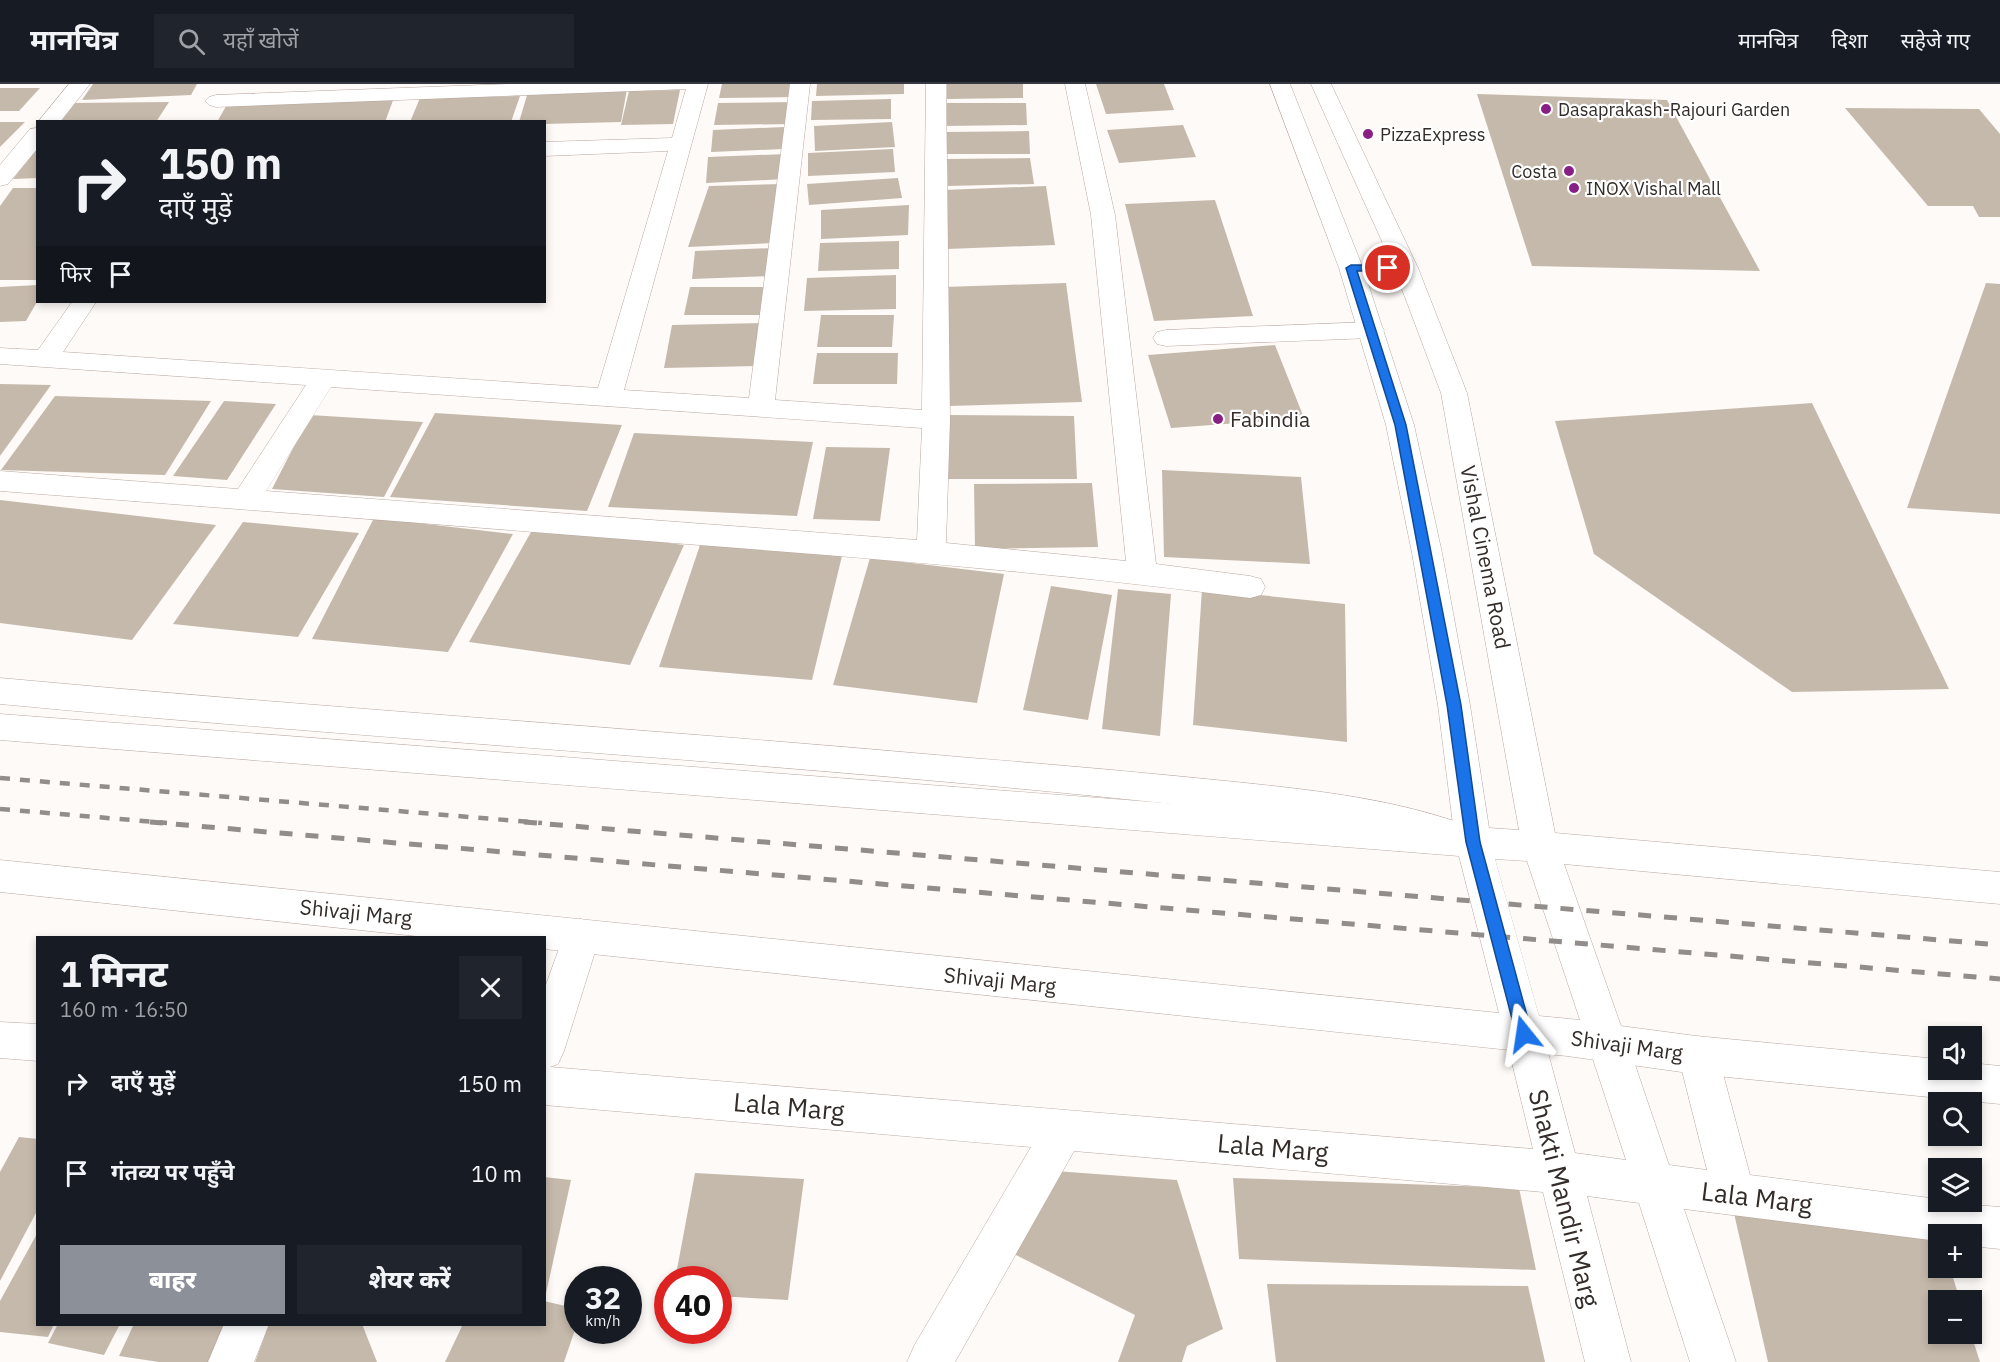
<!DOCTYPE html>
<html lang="hi">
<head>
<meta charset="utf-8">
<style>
  body { margin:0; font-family:"IBM Plex Sans","Noto Sans Devanagari",sans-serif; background:#20242c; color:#f1f3f6; height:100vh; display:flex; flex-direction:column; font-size:22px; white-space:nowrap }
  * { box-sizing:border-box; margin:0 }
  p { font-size:20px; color:#9ea1a6 }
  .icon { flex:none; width:33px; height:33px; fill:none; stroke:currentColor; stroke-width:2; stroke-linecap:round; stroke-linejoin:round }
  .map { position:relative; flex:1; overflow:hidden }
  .panel { position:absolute; left:36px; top:852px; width:510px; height:390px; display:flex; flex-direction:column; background:#171b24; border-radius:0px; box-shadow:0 3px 9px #0003 }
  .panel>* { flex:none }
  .top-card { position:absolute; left:36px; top:36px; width:510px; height:183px; border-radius:0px; box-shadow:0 3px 9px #0003; background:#171b24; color:#f1f3f6; overflow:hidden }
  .controls { position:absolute; left:1928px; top:942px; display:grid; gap:12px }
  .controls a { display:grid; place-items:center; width:54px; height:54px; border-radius:0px; background:#171b24; box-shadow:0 3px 9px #0003; font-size:30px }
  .speed { position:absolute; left:564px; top:1182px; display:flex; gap:12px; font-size:30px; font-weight:700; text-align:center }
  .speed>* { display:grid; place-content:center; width:78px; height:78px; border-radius:50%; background:#171b24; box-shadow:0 3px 9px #0003; line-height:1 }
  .speed small { font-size:15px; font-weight:400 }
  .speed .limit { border:9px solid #d22; background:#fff; color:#111 }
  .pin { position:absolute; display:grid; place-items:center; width:51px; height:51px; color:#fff; margin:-26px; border:3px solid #fff; border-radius:50%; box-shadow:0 2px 6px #0007 }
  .me { position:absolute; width:66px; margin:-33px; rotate:345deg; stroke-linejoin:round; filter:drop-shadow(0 0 4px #0008) }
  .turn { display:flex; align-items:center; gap:21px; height:126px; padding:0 24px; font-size:27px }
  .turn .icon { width:78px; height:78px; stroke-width:2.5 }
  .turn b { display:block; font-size:42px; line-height:51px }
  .then { display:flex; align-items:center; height:57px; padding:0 24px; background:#0003; gap:12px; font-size:22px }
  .round { display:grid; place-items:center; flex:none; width:63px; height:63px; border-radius:0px; background:#20242c }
  .headline { display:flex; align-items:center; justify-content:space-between; height:102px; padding:0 24px }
  h1 { font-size:36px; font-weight:800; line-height:45px }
  .primary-button { display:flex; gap:12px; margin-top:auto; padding:12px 24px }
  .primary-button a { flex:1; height:69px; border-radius:0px; background:#8c9099; color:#fff; font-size:24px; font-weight:800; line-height:69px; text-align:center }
  .primary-button a+a { background:#20242c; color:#f1f3f6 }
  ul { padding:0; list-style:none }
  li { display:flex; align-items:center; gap:18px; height:90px; padding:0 24px }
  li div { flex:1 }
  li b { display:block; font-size:22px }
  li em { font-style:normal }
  header { display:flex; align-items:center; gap:36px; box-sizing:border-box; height:84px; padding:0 30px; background:#171b24; border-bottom:2px solid #363941 }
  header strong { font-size:28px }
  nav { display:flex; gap:33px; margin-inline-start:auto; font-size:21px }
  .search { width:420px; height:54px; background:#20242c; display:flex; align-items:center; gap:15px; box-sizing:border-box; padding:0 21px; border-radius:0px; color:#9ea1a6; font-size:22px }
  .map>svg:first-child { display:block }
  .building { fill:#c5b9ab }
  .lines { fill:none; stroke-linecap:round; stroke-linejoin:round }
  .street-casing { stroke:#baa8a1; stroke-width:1 }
  .secondary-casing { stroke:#baa8a1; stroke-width:1 }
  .street { fill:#fff; fill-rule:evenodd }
  .secondary { fill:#fff; fill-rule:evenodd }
  .rail-far1 { stroke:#928c8a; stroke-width:4.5; stroke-dasharray:10 10; stroke-linecap:butt }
  .rail { stroke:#928c8a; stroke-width:5; stroke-dasharray:13 13; stroke-linecap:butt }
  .route { fill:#1a73e8; stroke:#114b97; stroke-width:1.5 }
  .poi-dot { fill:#881f85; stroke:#fff; stroke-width:2 }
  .labels { text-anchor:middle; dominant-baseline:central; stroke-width:4.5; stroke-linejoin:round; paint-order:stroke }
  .far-poi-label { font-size:18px; fill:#332c29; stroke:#fff; text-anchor:start }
  .poi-label { font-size:21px; fill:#332c29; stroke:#fff; text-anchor:start }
  .street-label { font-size:21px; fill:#332c29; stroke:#fff }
  .near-street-label { font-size:26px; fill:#332c29; stroke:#fff }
</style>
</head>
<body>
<header>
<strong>मानचित्र</strong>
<div class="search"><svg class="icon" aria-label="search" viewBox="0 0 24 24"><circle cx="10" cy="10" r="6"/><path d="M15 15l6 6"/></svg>यहाँ खोजें</div>
<nav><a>मानचित्र</a><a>दिशा</a><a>सहेजे गए</a></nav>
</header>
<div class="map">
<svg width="2000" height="1278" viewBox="0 0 2000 1278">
  <rect width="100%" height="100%" fill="#fefaf8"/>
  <g class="building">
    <polygon points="93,0 197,0 191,11 82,16"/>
    <polygon points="722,0 799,0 797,13 719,14"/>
    <polygon points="817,0 904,0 904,10 816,12"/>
    <polygon points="947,0 1023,0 1023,14 947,15"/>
    <polygon points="1096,0 1164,0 1174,26 1106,30"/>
    <polygon points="0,4 40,4 19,27 0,27"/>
    <polygon points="627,5 621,38 544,40 544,38 519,38 528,8"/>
    <polygon points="680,6 673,40 621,41 629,7"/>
    <polygon points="1477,10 1667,16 1760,187 1532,182"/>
    <polygon points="395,11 385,38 217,38 229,17"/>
    <polygon points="520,12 511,38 410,38 420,14"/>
    <polygon points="891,15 891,35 811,36 812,17"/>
    <polygon points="169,18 156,38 57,38 71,19"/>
    <polygon points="795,18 792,40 714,41 718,19"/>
    <polygon points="947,19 1026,19 1027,41 946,42"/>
    <polygon points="1845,24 1979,25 2000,50 2000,133 1979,133 1973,122 1928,122"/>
    <polygon points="0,38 25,38 0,63"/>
    <polygon points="892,38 895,63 815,67 814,42"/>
    <polygon points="1183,41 1196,73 1119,79 1107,46"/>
    <polygon points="784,43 783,65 711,68 713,46"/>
    <polygon points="1029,47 1030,70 945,70 945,48"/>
    <polygon points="38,63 38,94 13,95"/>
    <polygon points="893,65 895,88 808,92 808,69"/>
    <polygon points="787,70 786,95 706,99 708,73"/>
    <polygon points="1030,74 1034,100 948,102 947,75"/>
    <polygon points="898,94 902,114 809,121 807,100"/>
    <polygon points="783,100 773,159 688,163 709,102"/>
    <polygon points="1046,102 1055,161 947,165 943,106"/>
    <polygon points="13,104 38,104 38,196 0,196 0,122"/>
    <polygon points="1215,116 1253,232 1154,237 1125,120"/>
    <polygon points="909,121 908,151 821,155 821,126"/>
    <polygon points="899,157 899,185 818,187 820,159"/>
    <polygon points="773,164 772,192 692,195 695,167"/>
    <polygon points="896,191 896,225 804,227 807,194"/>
    <polygon points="1066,199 1082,318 949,322 944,203"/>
    <polygon points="1986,199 2000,200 2000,430 1907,424"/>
    <polygon points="38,201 38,216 26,237 0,238 0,203"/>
    <polygon points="690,203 771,203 768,231 684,231"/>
    <polygon points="821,231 894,231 892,263 817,263"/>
    <polygon points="762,239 757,282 664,284 672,241"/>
    <polygon points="1275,261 1304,334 1171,344 1148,271"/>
    <polygon points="817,269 898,269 897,300 813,300"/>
    <polygon points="0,300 51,301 0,372"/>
    <polygon points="55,312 211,317 165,391 1,386"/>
    <polygon points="224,317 276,320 227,396 173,392"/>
    <polygon points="1812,319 1949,605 1792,608 1594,470 1555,337"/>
    <polygon points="435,329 622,341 587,427 390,413"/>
    <polygon points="310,331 423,338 384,413 272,405"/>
    <polygon points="947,331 1074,332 1077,395 945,395"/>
    <polygon points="634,349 813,358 797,432 608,423"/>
    <polygon points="826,363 890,364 880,437 813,435"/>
    <polygon points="1162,386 1301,393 1310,480 1164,473"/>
    <polygon points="1092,399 1098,463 975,465 974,400"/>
    <polygon points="0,416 216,441 132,556 0,539"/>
    <polygon points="374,434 513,450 448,568 312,555"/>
    <polygon points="243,438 359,449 298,553 173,540"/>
    <polygon points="535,441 684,461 630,581 469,558"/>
    <polygon points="700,461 842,472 812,596 659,583"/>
    <polygon points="870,474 1004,490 977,619 833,601"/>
    <polygon points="1051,502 1112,511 1088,636 1023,626"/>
    <polygon points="1118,505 1171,510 1160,652 1102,645"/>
    <polygon points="1202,505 1345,520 1347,658 1193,641"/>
    <polygon points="19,1053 38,1055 38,1125 0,1197 0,1088"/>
    <polygon points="1055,1087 1177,1096 1223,1245 1187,1262 1182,1278 1118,1278 1135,1231 1004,1165"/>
    <polygon points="695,1089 804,1095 788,1216 718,1212 718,1196 675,1196"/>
    <polygon points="544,1093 571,1096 545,1214 544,1214"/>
    <polygon points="1233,1094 1519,1104 1536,1186 1239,1175"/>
    <polygon points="1733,1125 1938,1147 1938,1184 1950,1184 1960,1216 1938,1216 1938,1250 1971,1250 1980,1278 1768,1278"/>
    <polygon points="38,1148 38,1240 54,1240 48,1253 0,1248 0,1217"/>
    <polygon points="1267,1200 1528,1202 1545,1278 1276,1278"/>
    <polygon points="544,1217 578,1225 578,1237 564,1278 445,1278 463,1240 544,1240"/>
    <polygon points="58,1240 120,1240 104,1271 48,1259"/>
    <polygon points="134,1240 226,1240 209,1278 159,1278 119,1272"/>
    <polygon points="269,1240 362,1240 377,1278 255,1278"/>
  </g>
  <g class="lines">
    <defs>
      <g id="street">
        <polygon points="69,0 90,0 60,38 38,38"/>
        <path d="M509,0H708L624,306L749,314L790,0H810L775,316L922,326L926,0H946L950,336L946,459L1126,477L1091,131L1065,0H1085L1115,131L1156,480L1250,492L1261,495L1265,503L1261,511L1250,514C1046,487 840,472 635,456C423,439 212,423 0,407V387L238,405L306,301L0,280V264L38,266L72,218H96L63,268L598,304L668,67L544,72V58L672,54L686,5L216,23L209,21L205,17L209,13L216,11ZM331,303L922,344L917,456L266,407Z"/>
        <polygon points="38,44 38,64 8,100 0,102 0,81 30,45"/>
        <polygon points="1371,238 1380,240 1384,246 1380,252 1371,254 1166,262 1157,260 1153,254 1157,248 1166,246"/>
        <path d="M0,594C323,624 648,645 971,674C1060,681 1148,689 1236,698C1312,706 1388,714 1460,739L1466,750L1460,761C1440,768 1417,756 1397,750C1334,732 1265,730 1199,723C801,679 399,658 0,620Z"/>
        <polygon points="581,835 594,840 600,852 564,967 558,980 550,983 1533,1065 1505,950 1510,937 1524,932 1538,937 1543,950 1575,1069 1626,1076 1588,960 1594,947 1608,941 1622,947 1628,960 1669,1081 1707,1086 1678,971 1684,958 1698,952 1712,958 1718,971 1750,1091 1938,1115 1938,1118 2000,1123 2000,1165 1971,1162 1971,1150 1938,1150 1938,1157 1684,1125 1736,1278 1690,1278 1639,1119 1587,1112 1631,1278 1585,1278 1543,1108 1074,1067 955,1278 907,1278 914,1262 1031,1063 544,1021 544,906 568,840"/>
        <polygon points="0,938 38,940 38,977 0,974"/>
        <polygon points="224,1240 269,1240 254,1278 208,1278"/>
      </g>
      <path id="secondary" d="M1270,0H1290L1363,184L1414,341L1442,469L1470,621L1489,744L1519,746L1441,309L1394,184L1311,0H1331L1418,184L1467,309L1555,749L2000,788V820L1564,780L1621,942L1696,952L1938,975V986H1971V979L2000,982V1020L1696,990L1567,972L544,865V854H435L0,808V776L1499,929L1459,772L0,656V630L1453,741L1438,621L1412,469L1386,341L1339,184ZM1495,775L1527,777L1580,936L1539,932Z"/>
    </defs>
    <use href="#street" class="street-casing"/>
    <use href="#secondary" class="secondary-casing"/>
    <use href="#street" class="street"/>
    <use href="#secondary" class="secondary"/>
    <g class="rail-far1">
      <polyline points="0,694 542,739"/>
      <polyline points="0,725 167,739"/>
    </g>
    <g class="rail">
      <polyline points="150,738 2000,895"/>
      <polyline points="524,738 2000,861"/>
    </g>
  </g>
  <polygon class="route" points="1351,181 1388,181 1393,184 1388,187 1357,187 1406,341 1461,621 1480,758 1532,950 1530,956 1524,958 1518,956 1516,950 1466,758 1447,621 1395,341 1346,184"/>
  <g class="poi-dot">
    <circle cx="1546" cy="25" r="6"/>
    <circle cx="1368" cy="50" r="6"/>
    <circle cx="1569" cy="87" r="6"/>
    <circle cx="1574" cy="104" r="6"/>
    <circle cx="1218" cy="335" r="6"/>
  </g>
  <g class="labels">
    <g class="far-poi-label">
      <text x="1558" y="25">Dasaprakash-Rajouri Garden</text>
      <text x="1380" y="50">PizzaExpress</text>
      <text x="1557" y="87" text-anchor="end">Costa</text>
      <text x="1586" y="104">INOX Vishal Mall</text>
    </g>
    <g class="poi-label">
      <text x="1230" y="335">Fabindia</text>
    </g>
    <g class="street-label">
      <text transform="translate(1486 473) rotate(79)">Vishal Cinema Road</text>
      <text transform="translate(356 828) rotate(6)">Shivaji Marg</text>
      <text transform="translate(1000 896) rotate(6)">Shivaji Marg</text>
      <text transform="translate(1627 961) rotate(8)">Shivaji Marg</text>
    </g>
    <g class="near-street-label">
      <text transform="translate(789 1022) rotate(5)">Lala Marg</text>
      <text transform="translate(1273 1063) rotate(5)">Lala Marg</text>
      <text transform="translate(1757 1113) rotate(7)">Lala Marg</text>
      <text transform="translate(1565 1114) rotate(76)">Shakti Mandir Marg</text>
    </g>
  </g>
</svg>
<div class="controls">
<a><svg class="icon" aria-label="sound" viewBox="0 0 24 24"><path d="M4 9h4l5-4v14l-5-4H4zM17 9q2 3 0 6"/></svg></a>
<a><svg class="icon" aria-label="search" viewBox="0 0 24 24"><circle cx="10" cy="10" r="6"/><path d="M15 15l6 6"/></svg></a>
<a><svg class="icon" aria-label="layers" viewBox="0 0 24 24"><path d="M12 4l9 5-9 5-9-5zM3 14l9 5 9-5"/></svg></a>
<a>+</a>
<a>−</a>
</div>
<div class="speed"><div>32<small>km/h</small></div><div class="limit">40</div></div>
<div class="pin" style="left:1388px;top:184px;background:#d93025"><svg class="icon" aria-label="arrive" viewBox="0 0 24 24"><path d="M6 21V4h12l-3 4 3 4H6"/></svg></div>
<svg class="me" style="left:1524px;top:950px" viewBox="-20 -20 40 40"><path d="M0-17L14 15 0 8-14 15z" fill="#1a73e8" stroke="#fff" stroke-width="4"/></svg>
<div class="top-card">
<div class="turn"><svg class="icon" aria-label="right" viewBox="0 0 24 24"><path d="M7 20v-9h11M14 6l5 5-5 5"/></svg><div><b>150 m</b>दाएँ मुड़ें</div></div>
<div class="then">फिर<svg class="icon" aria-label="arrive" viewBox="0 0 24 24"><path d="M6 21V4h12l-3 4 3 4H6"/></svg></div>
</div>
<section class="panel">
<div class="headline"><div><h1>1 मिनट</h1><p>160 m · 16:50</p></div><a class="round"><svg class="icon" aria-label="close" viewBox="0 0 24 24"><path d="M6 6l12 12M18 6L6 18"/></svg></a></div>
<ul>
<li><svg class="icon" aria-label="right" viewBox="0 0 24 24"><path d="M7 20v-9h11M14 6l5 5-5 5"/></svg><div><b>दाएँ मुड़ें</b></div><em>150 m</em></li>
<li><svg class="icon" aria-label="arrive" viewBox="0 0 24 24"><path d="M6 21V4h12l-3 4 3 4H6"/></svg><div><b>गंतव्य पर पहुँचे</b></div><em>10 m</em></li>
</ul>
<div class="primary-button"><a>बाहर</a><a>शेयर करें</a></div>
</section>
</div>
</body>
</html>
